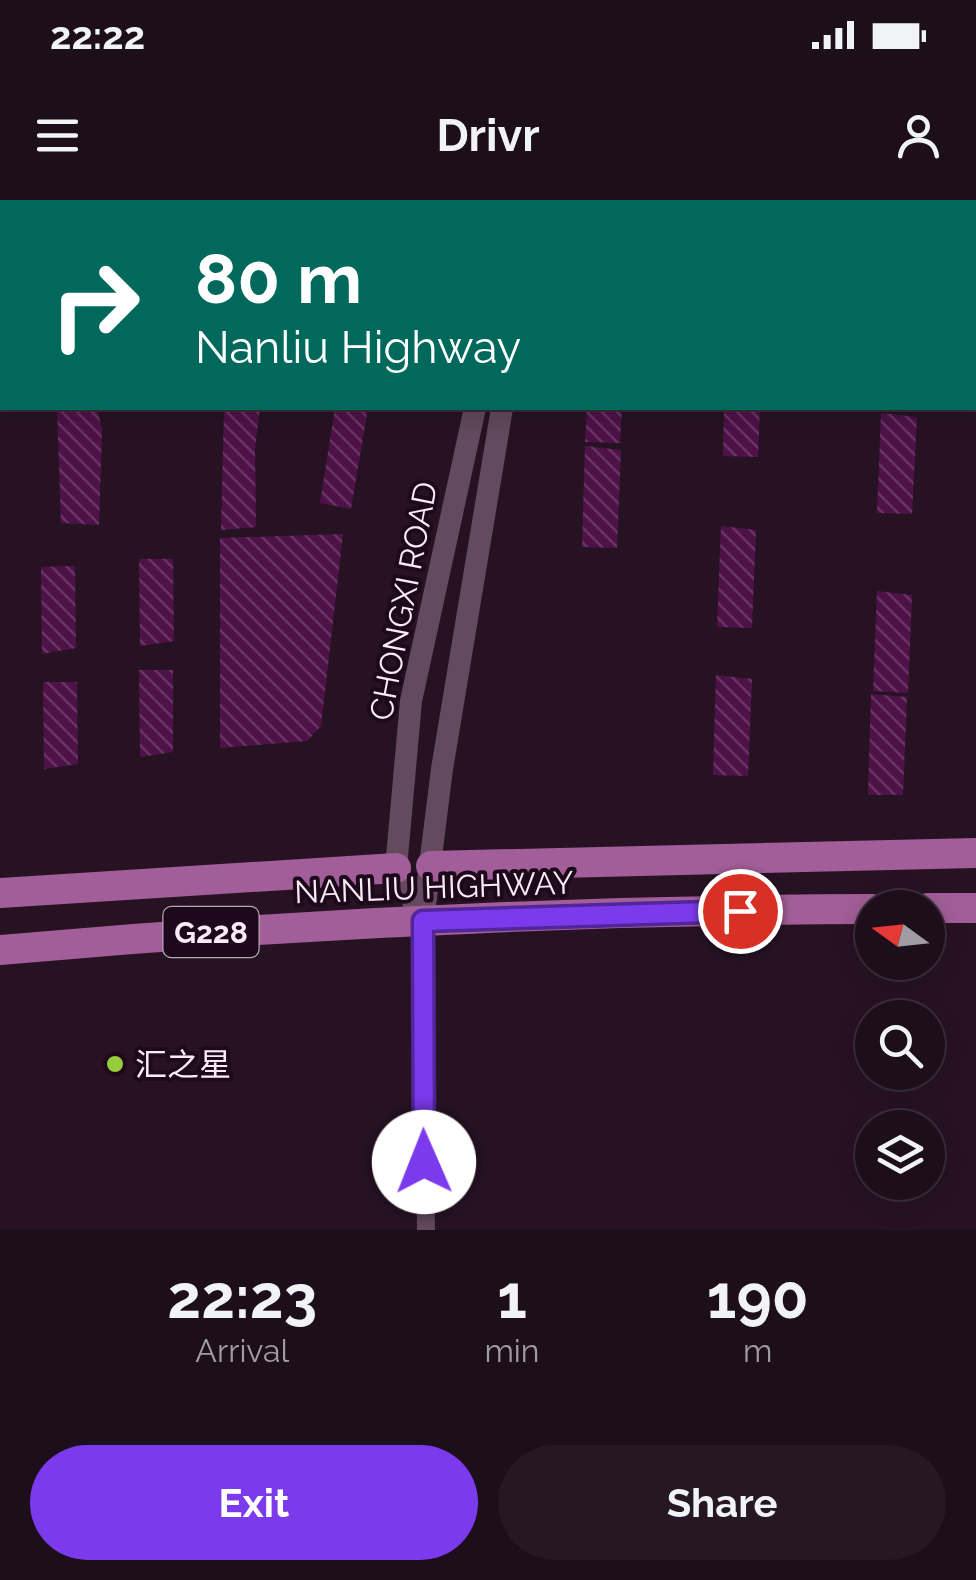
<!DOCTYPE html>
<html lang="en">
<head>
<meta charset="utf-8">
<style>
  body { margin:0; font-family:Raleway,"Noto Sans SC",sans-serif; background:#251724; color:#f1f3f6; height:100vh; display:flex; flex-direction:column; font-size:38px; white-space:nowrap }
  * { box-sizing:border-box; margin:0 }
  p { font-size:32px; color:#a09ca3 }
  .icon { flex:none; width:55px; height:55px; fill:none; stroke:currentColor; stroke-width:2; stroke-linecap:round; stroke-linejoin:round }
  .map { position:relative; height:1030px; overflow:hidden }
  .drawer { display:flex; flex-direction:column; background:#1d0e1b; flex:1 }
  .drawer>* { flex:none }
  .banner { position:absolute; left:0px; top:0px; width:978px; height:210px; box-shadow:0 5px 25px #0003,0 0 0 2px #3b2e3a; background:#00695c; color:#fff; overflow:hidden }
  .needle { width:65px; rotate:285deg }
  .controls { position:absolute; left:855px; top:690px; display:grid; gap:20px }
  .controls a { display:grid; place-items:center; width:90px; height:90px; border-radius:50%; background:#1d0e1b; box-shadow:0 5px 25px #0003,0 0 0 2px #3b2e3a; font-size:50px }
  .pin { position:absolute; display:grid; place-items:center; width:85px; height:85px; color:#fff; margin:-42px; border:5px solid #fff; border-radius:50%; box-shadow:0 2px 10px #0007 }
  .me { position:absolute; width:110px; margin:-55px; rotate:359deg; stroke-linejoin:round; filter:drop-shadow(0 0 8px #0008) }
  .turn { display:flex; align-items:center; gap:35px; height:210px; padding:0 30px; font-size:45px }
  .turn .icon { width:130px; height:130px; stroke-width:2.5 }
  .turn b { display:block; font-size:70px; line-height:85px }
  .eta { display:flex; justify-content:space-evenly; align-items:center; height:170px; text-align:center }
  .eta b { font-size:60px; font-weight:700; line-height:70px }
  .button { display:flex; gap:20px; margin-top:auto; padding:20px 30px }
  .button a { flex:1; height:115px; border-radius:60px; background:#7c3aed; color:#fff; font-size:40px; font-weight:700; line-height:115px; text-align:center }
  .button a+a { background:#251724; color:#f1f3f6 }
  .status { display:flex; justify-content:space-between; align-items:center; height:70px; padding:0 50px; background:#1d0e1b; direction:ltr }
  .status svg { height:28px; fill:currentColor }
  header { display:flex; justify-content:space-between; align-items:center; height:130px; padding:0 30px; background:#1d0e1b; font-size:45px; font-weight:700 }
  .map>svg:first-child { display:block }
  .building { fill:url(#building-back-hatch) }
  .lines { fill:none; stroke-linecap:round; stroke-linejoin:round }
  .minor { stroke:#634a5e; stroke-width:18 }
  .tertiary { stroke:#634a5e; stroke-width:22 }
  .trunk { stroke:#a25e98; stroke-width:30 }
  .route-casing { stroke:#51269a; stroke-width:25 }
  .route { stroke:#7c3aed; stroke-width:18 }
  .poi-dot { fill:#96cc3a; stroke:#1d091b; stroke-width:4 }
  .labels { text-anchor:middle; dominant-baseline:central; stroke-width:8; stroke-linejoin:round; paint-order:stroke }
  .shield { fill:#1d091b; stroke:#b7a6b4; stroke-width:2.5 }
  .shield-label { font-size:30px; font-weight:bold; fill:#f9eaf6 }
  .street-label { font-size:32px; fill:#f9eaf6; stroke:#1d091b }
  .poi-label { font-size:32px; fill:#f9eaf6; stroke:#1d091b; text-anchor:start }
</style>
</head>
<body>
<div class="status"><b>22:22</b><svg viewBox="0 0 49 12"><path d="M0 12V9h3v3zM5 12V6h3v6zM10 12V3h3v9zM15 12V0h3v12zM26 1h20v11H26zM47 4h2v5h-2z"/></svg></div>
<header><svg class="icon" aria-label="menu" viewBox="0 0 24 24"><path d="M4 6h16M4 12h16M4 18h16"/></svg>Drivr<svg class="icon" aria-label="person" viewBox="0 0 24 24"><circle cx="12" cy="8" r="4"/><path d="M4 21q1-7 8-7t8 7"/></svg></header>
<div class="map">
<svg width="976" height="1030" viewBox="0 0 976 1030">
  <defs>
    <pattern id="building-back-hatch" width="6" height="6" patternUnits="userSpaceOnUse" patternTransform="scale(2.5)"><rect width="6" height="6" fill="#4e1248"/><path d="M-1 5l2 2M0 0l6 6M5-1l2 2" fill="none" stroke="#683563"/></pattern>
  </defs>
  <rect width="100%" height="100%" fill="#271224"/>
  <g class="building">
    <polygon points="57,208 97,208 102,229 99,325 61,323"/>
    <polygon points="224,208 260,208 255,248 256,327 221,330"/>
    <polygon points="335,208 368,208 351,309 320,303"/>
    <polygon points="587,208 622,208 620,243 585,242"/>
    <polygon points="724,208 760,208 758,257 723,256"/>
    <polygon points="881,213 917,217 912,314 877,313"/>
    <polygon points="585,246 621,250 617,348 582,347"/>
    <polygon points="721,326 756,330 752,428 717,427"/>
    <polygon points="343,334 321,526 307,541 220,548 220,338"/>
    <polygon points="139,359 173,359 174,441 140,446"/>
    <polygon points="75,366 76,448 42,454 41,367"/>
    <polygon points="877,391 912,395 908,493 873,491"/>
    <polygon points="139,470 173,470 173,552 140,557"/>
    <polygon points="716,475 752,479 748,576 713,575"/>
    <polygon points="43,482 77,482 78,564 44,569"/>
    <polygon points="871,494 907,497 903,595 868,595"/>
  </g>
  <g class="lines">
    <g class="minor">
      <polyline points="10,2 39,0"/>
      <polyline points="423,721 426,1030"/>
    </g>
    <g class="tertiary">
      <polyline points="502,2 503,0"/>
      <polyline points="534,2 534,0"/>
      <polyline points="423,721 396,668 411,501 475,208"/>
      <polyline points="423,721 442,569 502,208"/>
    </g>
    <g class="trunk">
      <polyline points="431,666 976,653"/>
      <polyline points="0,693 396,668"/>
      <polyline points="928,708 976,708"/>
      <path d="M0,750C290,724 582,710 872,709"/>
    </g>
  </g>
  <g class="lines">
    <defs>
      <polyline id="route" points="424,962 423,721 740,711"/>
    </defs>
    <use href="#route" class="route-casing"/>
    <use href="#route" class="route"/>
  </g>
  <circle class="poi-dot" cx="115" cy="864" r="10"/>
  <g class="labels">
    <rect class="shield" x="163.5" y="707" width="95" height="50" rx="8"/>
    <g class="shield-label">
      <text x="211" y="732">G228</text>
    </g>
    <g class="street-label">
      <text transform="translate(403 401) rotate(-79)">CHONGXI ROAD</text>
      <text transform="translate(434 687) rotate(-2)">NANLIU HIGHWAY</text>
    </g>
    <g class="poi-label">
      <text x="135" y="864">汇之星</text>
    </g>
  </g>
</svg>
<div class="controls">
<a><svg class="needle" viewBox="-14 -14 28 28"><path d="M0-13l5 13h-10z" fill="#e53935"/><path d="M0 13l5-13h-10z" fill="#a09ca3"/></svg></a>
<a><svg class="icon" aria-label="search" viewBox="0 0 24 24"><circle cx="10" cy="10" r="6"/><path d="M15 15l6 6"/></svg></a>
<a><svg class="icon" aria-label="layers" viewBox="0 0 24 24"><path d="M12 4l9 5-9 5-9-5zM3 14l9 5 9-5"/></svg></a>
</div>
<div class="pin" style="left:740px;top:711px;background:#d93025"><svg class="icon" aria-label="arrive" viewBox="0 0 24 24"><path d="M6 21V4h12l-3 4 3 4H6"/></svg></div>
<svg class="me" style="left:424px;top:962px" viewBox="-20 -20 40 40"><circle r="19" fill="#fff"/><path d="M0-13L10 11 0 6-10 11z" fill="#7c3aed"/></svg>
<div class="banner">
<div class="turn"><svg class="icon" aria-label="right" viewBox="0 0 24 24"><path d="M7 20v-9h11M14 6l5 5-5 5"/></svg><div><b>80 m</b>Nanliu Highway</div></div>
</div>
</div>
<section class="drawer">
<div class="eta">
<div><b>22:23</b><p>Arrival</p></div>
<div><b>1</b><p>min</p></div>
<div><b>190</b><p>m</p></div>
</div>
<div class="button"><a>Exit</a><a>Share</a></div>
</section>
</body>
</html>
